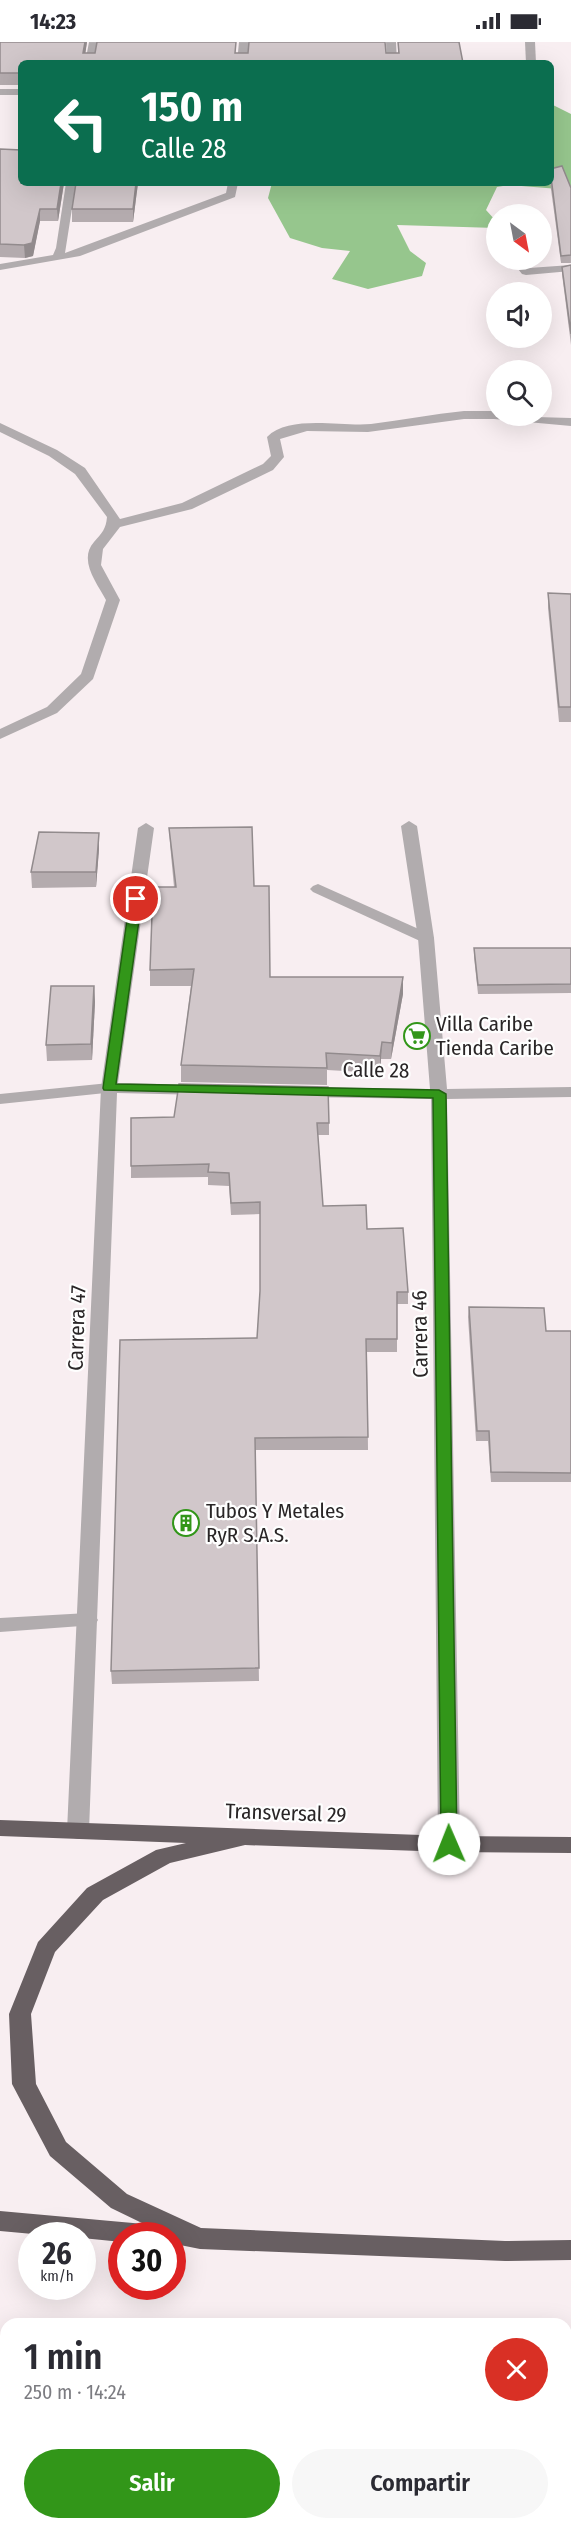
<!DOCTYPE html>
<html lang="es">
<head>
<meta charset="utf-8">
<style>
  body { margin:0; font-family:"Fira Sans Condensed",sans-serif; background:#f7f7f7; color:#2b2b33; height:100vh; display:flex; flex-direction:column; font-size:22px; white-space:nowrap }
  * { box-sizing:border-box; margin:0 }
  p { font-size:20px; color:#7c7c81 }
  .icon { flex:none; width:33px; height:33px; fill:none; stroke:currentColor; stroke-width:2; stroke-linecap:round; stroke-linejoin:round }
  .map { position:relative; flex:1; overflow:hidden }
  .panel { position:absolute; left:0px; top:2276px; width:572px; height:212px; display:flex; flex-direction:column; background:#fff; border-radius:18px 18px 0 0; box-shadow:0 6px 24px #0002 }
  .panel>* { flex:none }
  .guide { position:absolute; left:18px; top:18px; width:536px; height:126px; border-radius:9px; box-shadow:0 6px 24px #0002; background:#0b6e4f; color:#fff; overflow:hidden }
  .needle { width:39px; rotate:148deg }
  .tools { position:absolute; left:486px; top:162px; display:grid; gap:12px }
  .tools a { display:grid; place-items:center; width:66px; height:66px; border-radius:50%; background:#fff; box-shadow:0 6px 24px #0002; font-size:30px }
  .speed { position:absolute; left:18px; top:2180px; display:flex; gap:12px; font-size:30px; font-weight:700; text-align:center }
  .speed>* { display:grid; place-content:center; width:78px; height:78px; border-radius:50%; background:#fff; box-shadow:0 6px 24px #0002; line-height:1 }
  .speed small { font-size:15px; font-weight:400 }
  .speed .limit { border:9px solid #d22; background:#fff; color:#111 }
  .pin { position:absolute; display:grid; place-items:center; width:51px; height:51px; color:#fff; margin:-26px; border:3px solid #fff; border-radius:50%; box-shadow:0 2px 6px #0007 }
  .me { position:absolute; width:66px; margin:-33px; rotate:359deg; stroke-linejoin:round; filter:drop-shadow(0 0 4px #0008) }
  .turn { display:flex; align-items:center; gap:21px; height:126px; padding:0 24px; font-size:27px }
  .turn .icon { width:78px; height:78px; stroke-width:2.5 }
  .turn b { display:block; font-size:42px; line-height:51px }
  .round { display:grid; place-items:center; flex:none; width:63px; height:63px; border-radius:32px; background:#f7f7f7 }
  .summary { display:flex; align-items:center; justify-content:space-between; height:102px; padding:0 24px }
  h1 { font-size:36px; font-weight:600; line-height:45px }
  .primary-button { display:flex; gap:12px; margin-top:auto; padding:12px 24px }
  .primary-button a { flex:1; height:69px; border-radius:36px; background:#329619; color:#fff; font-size:24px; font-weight:600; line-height:69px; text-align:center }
  .primary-button a+a { background:#f7f7f7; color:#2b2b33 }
  .status { display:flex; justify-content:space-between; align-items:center; height:42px; padding:0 30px; background:#fff; direction:ltr }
  .status svg { height:16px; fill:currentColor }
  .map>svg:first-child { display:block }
  .forest { fill:#96c68d }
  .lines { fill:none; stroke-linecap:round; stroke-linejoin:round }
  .lane { fill:#b1acae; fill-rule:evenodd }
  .street { fill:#b1acae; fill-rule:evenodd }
  .highway { fill:#685f62; fill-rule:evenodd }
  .wall { fill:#b4abae }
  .shaded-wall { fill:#928b8d }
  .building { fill:#d1c7ca; stroke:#928b8d; stroke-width:1.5 }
  .route { fill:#329619; stroke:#206210; stroke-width:1.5 }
  .labels { text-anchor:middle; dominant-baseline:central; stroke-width:4.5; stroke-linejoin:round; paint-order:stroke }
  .poi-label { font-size:21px; fill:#292526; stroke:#fefefe; text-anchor:start }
  .street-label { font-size:21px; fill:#292526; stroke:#fefefe }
</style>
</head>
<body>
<div class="status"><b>14:23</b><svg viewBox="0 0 49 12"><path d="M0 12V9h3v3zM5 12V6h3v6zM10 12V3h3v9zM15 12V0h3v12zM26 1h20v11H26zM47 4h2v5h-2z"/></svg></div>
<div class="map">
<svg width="571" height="2486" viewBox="0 0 571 2486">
  <rect width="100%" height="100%" fill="#f8eef1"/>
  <polygon class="forest" points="551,62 571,72 571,148 509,143 497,145 486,168 496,179 496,186 397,183 410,209 426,221 422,234 368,247 332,237 350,209 322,206 290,196 268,156 272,141 550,141"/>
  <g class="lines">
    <g class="lane">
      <path d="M464,369H496V374L571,376V384L494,377H464L368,390L307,389L280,397L284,415L273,428L192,467L120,485L103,507L101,523L120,558L93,637L57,671L0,697V687L47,665L81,632L106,558C97,541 78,518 94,500C102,491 106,487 107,475L75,432L49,414L0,390V381L57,408L85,426L120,477L182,461L263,422L271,414L267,395C289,372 342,385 371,382C402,378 433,372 464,369Z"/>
      <polygon points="318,842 432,893 434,896 432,899 420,899 313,850 310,847 313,844"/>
      <polygon points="109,1041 117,1046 115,1050 0,1062 0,1052"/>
      <polygon points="88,1571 95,1573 98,1578 95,1583 0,1590 0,1576"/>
    </g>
    <g class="street">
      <polygon points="89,0 99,0 95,21 85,21"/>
      <polygon points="239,0 249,0 247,21 237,21"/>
      <polygon points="386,0 396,0 397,21 387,21"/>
      <polygon points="525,0 535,0 536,21 526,21"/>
      <rect x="0" y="47" width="21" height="6"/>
      <polygon points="66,141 76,141 65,211 226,151 228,141 238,141 235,155 80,214 0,228 0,222 53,213 56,206"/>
      <polygon points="511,218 522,218 529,226 571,223 571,229 526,233 522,232"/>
      <polygon points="409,779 417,784 434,896 447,1047 571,1045 571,1055 447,1057 460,1802 457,1808 449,1810 441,1808 438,1802 431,1057 303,1055 295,1050 303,1045 430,1047 418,896 401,784"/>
      <polygon points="146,781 154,786 118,1041 203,1043 211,1048 203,1053 117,1051 89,1789 86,1795 78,1797 70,1795 67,1789 101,1046 138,786"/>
    </g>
    <polygon class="highway" points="0,1778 449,1794 571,1795 571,1811 449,1810 245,1803 170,1821 103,1858 55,1910 31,1972 36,2042 66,2100 127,2152 201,2186 505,2199 571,2198 571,2218 505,2219 200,2207 180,2203 172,2193 122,2193 122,2200 82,2196 82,2193 44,2193 0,2189 0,2169 144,2182 111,2166 50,2114 12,2042 9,1972 38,1900 87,1846 156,1808 186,1801 0,1794"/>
  </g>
  <g class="wall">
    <polygon points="0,0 87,0 85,11 398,11 398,0 459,0 463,21 21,21 21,43 0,43"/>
    <polygon points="0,107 64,141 58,179 40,179 33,214 25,216 0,215"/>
    <polygon points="550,127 571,146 571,221 561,221 550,140"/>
    <polygon points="138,141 133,180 72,180 72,167"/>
    <polygon points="571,223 571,303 562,232 562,225"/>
    <polygon points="548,551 571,552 571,680 559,680 548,566"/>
    <polygon points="169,786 254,844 270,935 403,952 391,1017 381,1017 380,1031 327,1028 327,1043 181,1040 181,1023 191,944 150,944 150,928 174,845 170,802"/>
    <polygon points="99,807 96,845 32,846 31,830"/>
    <polygon points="474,906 571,906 571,951 478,952 474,915"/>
    <polygon points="94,944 95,960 92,1018 47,1019 46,1003"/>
    <polygon points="174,1075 329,1081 329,1093 318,1093 323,1164 367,1187 408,1250 408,1262 397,1262 397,1310 367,1310 368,1408 255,1408 259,1639 112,1642 111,1629 257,1296 260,1249 260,1172 231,1173 229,1144 208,1143 208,1135 131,1136 131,1124"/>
    <polygon points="469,1265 546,1289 571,1289 571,1440 491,1440 488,1399 476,1399 468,1275"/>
  </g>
  <g class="shaded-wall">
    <polygon points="85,0 87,0 84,21 83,11"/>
    <polygon points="61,141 64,141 58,179 57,167"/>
    <polygon points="136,141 138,141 133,180 133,167"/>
    <polygon points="40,167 40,179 33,214 25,216 24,203"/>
    <polygon points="99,791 99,807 96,845 96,830"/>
    <polygon points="403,935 403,952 391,1017 392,1001"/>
    <polygon points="94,944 95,960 92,1018 91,1002"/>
    <polygon points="382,1000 381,1017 380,1031 380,1014"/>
  </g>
  <g class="building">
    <polygon points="0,0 85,0 83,11 95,11 97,0 236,0 235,11 248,11 249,0 385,0 386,11 399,11 398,0 459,0 463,21 21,21 21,31 0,31"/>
    <polygon points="0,107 21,108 21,141 61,141 57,167 40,167 32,201 24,203 0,202"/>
    <polygon points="562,124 571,146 571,213 561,214 550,127"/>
    <polygon points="76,141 136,141 133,167 72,167"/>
    <polygon points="571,223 571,292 562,225"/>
    <polygon points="548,551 571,552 571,665 559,665"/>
    <polygon points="252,785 254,844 269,844 270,935 403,935 392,1001 382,1000 380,1014 326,1011 327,1026 181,1023 194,927 150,928 153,845 176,845 169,786"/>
    <polygon points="39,790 99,791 96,830 31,830"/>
    <polygon points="474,906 571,906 571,942 478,943"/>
    <polygon points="51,944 94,944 91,1002 46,1003"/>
    <polygon points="179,1042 328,1045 329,1081 317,1081 323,1164 366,1163 367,1187 403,1186 408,1250 397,1250 397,1297 366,1297 368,1395 255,1396 259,1626 111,1629 120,1298 257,1296 260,1249 260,1160 231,1161 229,1131 208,1130 209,1122 131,1124 131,1076 174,1075"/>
    <polygon points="469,1265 544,1266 546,1289 571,1289 571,1431 491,1430 489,1389 477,1389"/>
  </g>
  <polygon class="route" points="136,854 142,857 116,1042 439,1048 446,1052 457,1802 455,1806 449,1808 443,1806 441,1802 433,1056 104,1048 103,1046 130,857"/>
  <defs>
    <symbol id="supermarket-ring" viewBox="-11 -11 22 22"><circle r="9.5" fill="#fefefe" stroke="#329619" stroke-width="1.5"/><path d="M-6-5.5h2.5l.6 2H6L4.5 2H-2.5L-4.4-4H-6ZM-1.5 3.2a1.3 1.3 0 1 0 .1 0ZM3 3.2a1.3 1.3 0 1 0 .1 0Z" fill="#329619"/></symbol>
    <symbol id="building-ring" viewBox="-11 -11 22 22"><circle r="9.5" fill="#fefefe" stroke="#329619" stroke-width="1.5"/><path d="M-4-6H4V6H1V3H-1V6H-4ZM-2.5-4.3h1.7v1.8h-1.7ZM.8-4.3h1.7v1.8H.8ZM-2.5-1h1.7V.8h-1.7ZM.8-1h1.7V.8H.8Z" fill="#329619"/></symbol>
  </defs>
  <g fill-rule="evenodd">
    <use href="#supermarket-ring" x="402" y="979" width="30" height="30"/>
    <use href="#building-ring" x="171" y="1466" width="30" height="30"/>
  </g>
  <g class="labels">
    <g class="poi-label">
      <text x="436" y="982">Villa Caribe<tspan x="436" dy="24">Tienda Caribe</tspan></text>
      <text x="206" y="1469">Tubos Y Metales<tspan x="206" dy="24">RyR S.A.S.</tspan></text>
    </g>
    <g class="street-label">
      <text transform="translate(376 1028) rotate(1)">Calle 28</text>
      <text transform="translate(77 1286) rotate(-88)">Carrera 47</text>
      <text transform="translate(420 1292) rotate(-91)">Carrera 46</text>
      <text transform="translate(286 1771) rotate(2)">Transversal 29</text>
    </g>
  </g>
</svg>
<div class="tools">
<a><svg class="needle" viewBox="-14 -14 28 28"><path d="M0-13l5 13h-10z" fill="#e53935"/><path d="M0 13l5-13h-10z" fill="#7c7c81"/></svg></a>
<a><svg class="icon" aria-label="sound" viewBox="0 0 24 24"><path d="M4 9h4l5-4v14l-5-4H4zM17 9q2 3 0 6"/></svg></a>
<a><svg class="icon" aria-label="search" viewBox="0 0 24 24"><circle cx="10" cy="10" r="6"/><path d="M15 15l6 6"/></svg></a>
</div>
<div class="speed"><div>26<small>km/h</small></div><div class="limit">30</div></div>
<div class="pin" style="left:136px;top:857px;background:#d93025"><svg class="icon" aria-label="arrive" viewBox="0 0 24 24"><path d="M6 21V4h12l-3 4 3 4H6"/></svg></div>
<svg class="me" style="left:449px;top:1802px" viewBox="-20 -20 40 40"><circle r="19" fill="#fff"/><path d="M0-13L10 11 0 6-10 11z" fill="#329619"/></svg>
<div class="guide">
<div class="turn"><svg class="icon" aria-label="left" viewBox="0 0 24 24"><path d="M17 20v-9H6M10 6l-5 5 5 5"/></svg><div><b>150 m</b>Calle 28</div></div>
</div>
<section class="panel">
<div class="summary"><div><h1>1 min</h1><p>250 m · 14:24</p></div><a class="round" style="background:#d93025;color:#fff"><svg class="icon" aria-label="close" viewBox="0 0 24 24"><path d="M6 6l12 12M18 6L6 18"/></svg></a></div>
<div class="primary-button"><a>Salir</a><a>Compartir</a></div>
</section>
</div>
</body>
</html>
